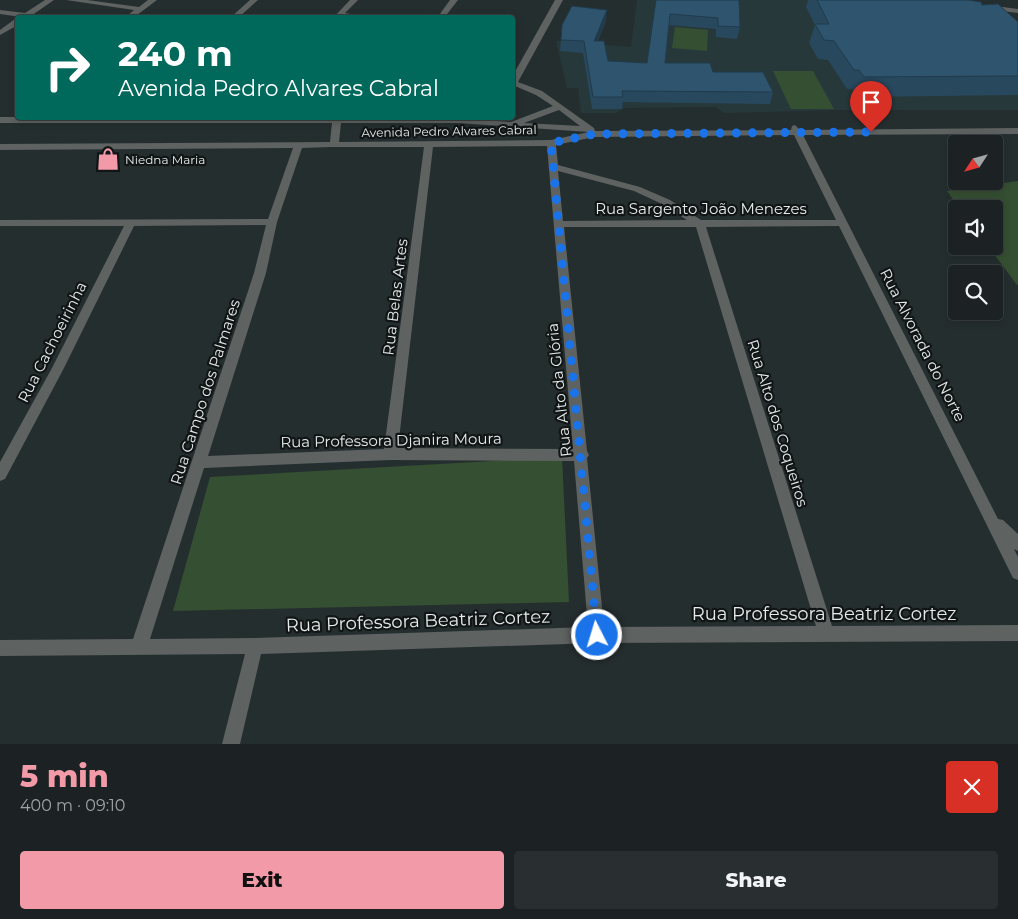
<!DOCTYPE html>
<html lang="en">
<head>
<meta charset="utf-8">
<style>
  body { margin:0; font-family:Montserrat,sans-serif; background:#292f30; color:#f1f3f6; height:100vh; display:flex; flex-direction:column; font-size:19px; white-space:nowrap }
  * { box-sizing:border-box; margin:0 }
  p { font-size:16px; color:#a0a4a6 }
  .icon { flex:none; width:28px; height:28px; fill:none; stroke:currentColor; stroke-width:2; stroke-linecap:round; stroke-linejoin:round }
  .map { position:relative; height:744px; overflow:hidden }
  .sheet { display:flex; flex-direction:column; background:#1c2223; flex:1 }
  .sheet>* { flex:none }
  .top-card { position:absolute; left:15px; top:15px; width:500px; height:105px; border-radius:5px; box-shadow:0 2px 8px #0003,0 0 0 1px #3a3f41; background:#00695c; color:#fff; overflow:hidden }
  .needle { width:32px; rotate:234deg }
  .controls { position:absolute; left:948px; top:135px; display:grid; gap:10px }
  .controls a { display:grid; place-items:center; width:55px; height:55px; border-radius:5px; background:#1c2223; box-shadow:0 2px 8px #0003,0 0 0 1px #3a3f41; font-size:25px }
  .pin { position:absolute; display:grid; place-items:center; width:42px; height:42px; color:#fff; margin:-51px -21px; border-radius:50% 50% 50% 0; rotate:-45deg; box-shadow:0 0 5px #0007 }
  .pin .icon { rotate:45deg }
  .me { position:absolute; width:55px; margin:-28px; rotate:355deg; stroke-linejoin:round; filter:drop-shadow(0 0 4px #0008) }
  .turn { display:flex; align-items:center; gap:18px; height:105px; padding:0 20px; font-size:22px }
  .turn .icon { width:65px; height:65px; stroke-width:2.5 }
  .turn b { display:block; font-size:35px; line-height:42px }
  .round { display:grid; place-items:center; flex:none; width:52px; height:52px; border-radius:5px; background:#292f30 }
  .headline { display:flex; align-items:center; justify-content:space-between; height:85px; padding:0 20px }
  h1 { font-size:30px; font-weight:800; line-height:38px; color:#f39aa9 }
  .primary-button { display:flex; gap:10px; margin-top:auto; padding:10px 20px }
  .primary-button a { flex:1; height:58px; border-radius:5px; background:#f39aa9; color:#111; font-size:20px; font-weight:800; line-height:58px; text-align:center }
  .primary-button a+a { background:#292f30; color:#f1f3f6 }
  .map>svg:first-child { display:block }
  .built { fill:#27383a }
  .green { fill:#354f32 }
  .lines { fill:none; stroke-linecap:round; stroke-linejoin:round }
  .minor { fill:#5e6260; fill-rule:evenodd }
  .wall { fill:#28485e }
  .shaded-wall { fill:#213b4c }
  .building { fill:#2f546d; stroke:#213b4c }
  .route { stroke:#1a73e8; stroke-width:9; stroke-dasharray:0 16.2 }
  .labels { text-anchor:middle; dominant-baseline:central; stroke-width:4.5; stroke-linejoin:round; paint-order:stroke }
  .far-street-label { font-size:12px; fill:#e5ebeb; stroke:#111516 }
  .far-poi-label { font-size:12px; fill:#e5ebeb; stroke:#111516; text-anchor:start }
  .street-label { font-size:15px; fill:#e5ebeb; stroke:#111516 }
  .near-street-label { font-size:18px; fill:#e5ebeb; stroke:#111516 }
</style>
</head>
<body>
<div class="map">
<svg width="1018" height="744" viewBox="0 0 1018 744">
  <rect width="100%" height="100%" fill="#252e2f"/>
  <polygon class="built" points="637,0 807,0 1018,23 1018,110 839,110 725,113 715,107 624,108 616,113 581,113 578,88 567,88 556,41 631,47"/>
  <g class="green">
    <polygon points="675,27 708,30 707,51 672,48"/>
    <polygon points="773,71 813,71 834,109 791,109"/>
    <polygon points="1018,181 1018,284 1017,285 988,246 994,246 994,209 960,209 947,191"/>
    <polygon points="562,457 569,602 173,611 210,477"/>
  </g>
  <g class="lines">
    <g class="minor">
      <polygon points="45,0 54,0 28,18 0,14 0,10 25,13"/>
      <polygon points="66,0 87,0 139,7 148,0 157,0 133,18 125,18 134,10"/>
      <polygon points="250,0 258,0 238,18 230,18"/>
      <polygon points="350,0 358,0 345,13 372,18 333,18"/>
      <polygon points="450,0 458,0 444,18 437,18"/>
      <path d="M555,0H563L518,82L542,91L594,128L595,131L791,130L792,126L795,125L800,130L1018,128V134L803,135L998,519L1003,520L1018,534V551L1014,549L1018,557V580L1013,578L839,226L706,227L832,626L1018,625V641L597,643L261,654L240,744H222L245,654L0,656V640L133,639L254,273L266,225L134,226L64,368L5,479L0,481V462L52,368L124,226H0V220L268,219L293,148L0,150V144L330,142L332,123H0V117L460,118L511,122L553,106L536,95L515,86L512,87V77ZM559,110L580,126L524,123ZM341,123H458L589,132L551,140L339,142ZM794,135L836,220H701L670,200L640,187L558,165L556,145L594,137ZM547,146L573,449L398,448L433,147ZM330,147H424L384,449L208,456L266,273L277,222L302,148ZM558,171L634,191L662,204L687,220L563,221ZM564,227H696L816,626L604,627L587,458L589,455L587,451ZM390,460L574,461L588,627L255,638L150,639L204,468Z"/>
      <polygon points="988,5 1018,9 1018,13 985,9 984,7"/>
      <polygon points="15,19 18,19 18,25 0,35 0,30"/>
    </g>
  </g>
  <g class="wall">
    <polygon points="656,0 739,0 740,27 737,39 716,37 716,29 669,25 665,63 713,72 773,92 770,104 623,102 622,109 592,109 583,53 560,51 561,40 606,21 598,41 608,61 647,63"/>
    <polygon points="808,0 968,0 982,5 1018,22 1018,95 857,97 852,89 847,89 828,60 818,59 809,43 815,25 806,7"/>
  </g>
  <polygon class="shaded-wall" points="607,10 606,21 593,52 594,41"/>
  <g class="building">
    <polygon points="656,0 739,0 740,27 718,26 718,18 670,14 665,63 710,63 713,72 763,72 773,92 622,91 623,97 593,97 584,41 561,40 562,25 572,6 607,10 594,41 604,41 608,61 647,63"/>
    <polygon points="817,0 968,0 981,2 982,5 998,4 1018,22 1018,76 864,77 859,70 854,70 834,41 824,40 815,24 829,24"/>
  </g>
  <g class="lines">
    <polyline class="route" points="597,635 551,143 594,134 871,132"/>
  </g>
  <defs>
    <symbol id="shop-bare" viewBox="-9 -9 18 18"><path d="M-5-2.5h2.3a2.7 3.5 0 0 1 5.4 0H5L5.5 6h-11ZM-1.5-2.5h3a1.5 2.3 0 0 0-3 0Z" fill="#f39aa9" stroke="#111516" stroke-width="2.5" paint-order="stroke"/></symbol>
  </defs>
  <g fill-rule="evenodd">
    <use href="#shop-bare" x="92" y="143" width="32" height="32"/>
  </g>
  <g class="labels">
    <g class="far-street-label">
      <text transform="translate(449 131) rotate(-1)">Avenida Pedro Alvares Cabral</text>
    </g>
    <g class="far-poi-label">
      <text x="125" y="159">Niedna Maria</text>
    </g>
    <g class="street-label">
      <text x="701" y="208">Rua Sargento João Menezes</text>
      <text transform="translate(395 297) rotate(-83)">Rua Belas Artes</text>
      <text transform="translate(52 342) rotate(-63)">Rua Cachoeirinha</text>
      <text transform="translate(923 345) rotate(63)">Rua Alvorada do Norte</text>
      <text transform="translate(559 390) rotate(-96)">Rua Alto da Glória</text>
      <text transform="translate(205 392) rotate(-72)">Rua Campo dos Palmares</text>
      <text transform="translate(778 423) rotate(73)">Rua Alto dos Coqueiros</text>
      <text transform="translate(391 440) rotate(-1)">Rua Professora Djanira Moura</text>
    </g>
    <g class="near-street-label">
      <text x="824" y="614">Rua Professora Beatriz Cortez</text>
      <text transform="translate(418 621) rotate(-2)">Rua Professora Beatriz Cortez</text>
    </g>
  </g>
</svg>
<div class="controls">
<a><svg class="needle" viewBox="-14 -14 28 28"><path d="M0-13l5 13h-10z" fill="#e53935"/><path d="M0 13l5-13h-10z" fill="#a0a4a6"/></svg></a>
<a><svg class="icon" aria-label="sound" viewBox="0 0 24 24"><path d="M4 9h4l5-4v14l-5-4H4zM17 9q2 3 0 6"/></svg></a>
<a><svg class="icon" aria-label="search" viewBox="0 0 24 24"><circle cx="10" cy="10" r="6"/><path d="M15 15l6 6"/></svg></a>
</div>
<div class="pin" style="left:871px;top:132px;background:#d93025"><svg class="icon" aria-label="arrive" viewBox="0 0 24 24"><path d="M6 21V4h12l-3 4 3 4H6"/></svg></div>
<svg class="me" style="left:597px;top:635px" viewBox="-20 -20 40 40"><circle r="17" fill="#1a73e8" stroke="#fff" stroke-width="3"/><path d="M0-11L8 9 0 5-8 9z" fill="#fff"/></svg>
<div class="top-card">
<div class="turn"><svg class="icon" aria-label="right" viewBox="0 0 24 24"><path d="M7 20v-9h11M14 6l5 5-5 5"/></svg><div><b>240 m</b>Avenida Pedro Alvares Cabral</div></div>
</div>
</div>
<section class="sheet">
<div class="headline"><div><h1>5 min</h1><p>400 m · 09:10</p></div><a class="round" style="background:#d93025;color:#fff"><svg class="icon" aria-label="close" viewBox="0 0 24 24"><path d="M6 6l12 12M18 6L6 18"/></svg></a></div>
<div class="primary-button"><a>Exit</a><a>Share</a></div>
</section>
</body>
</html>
